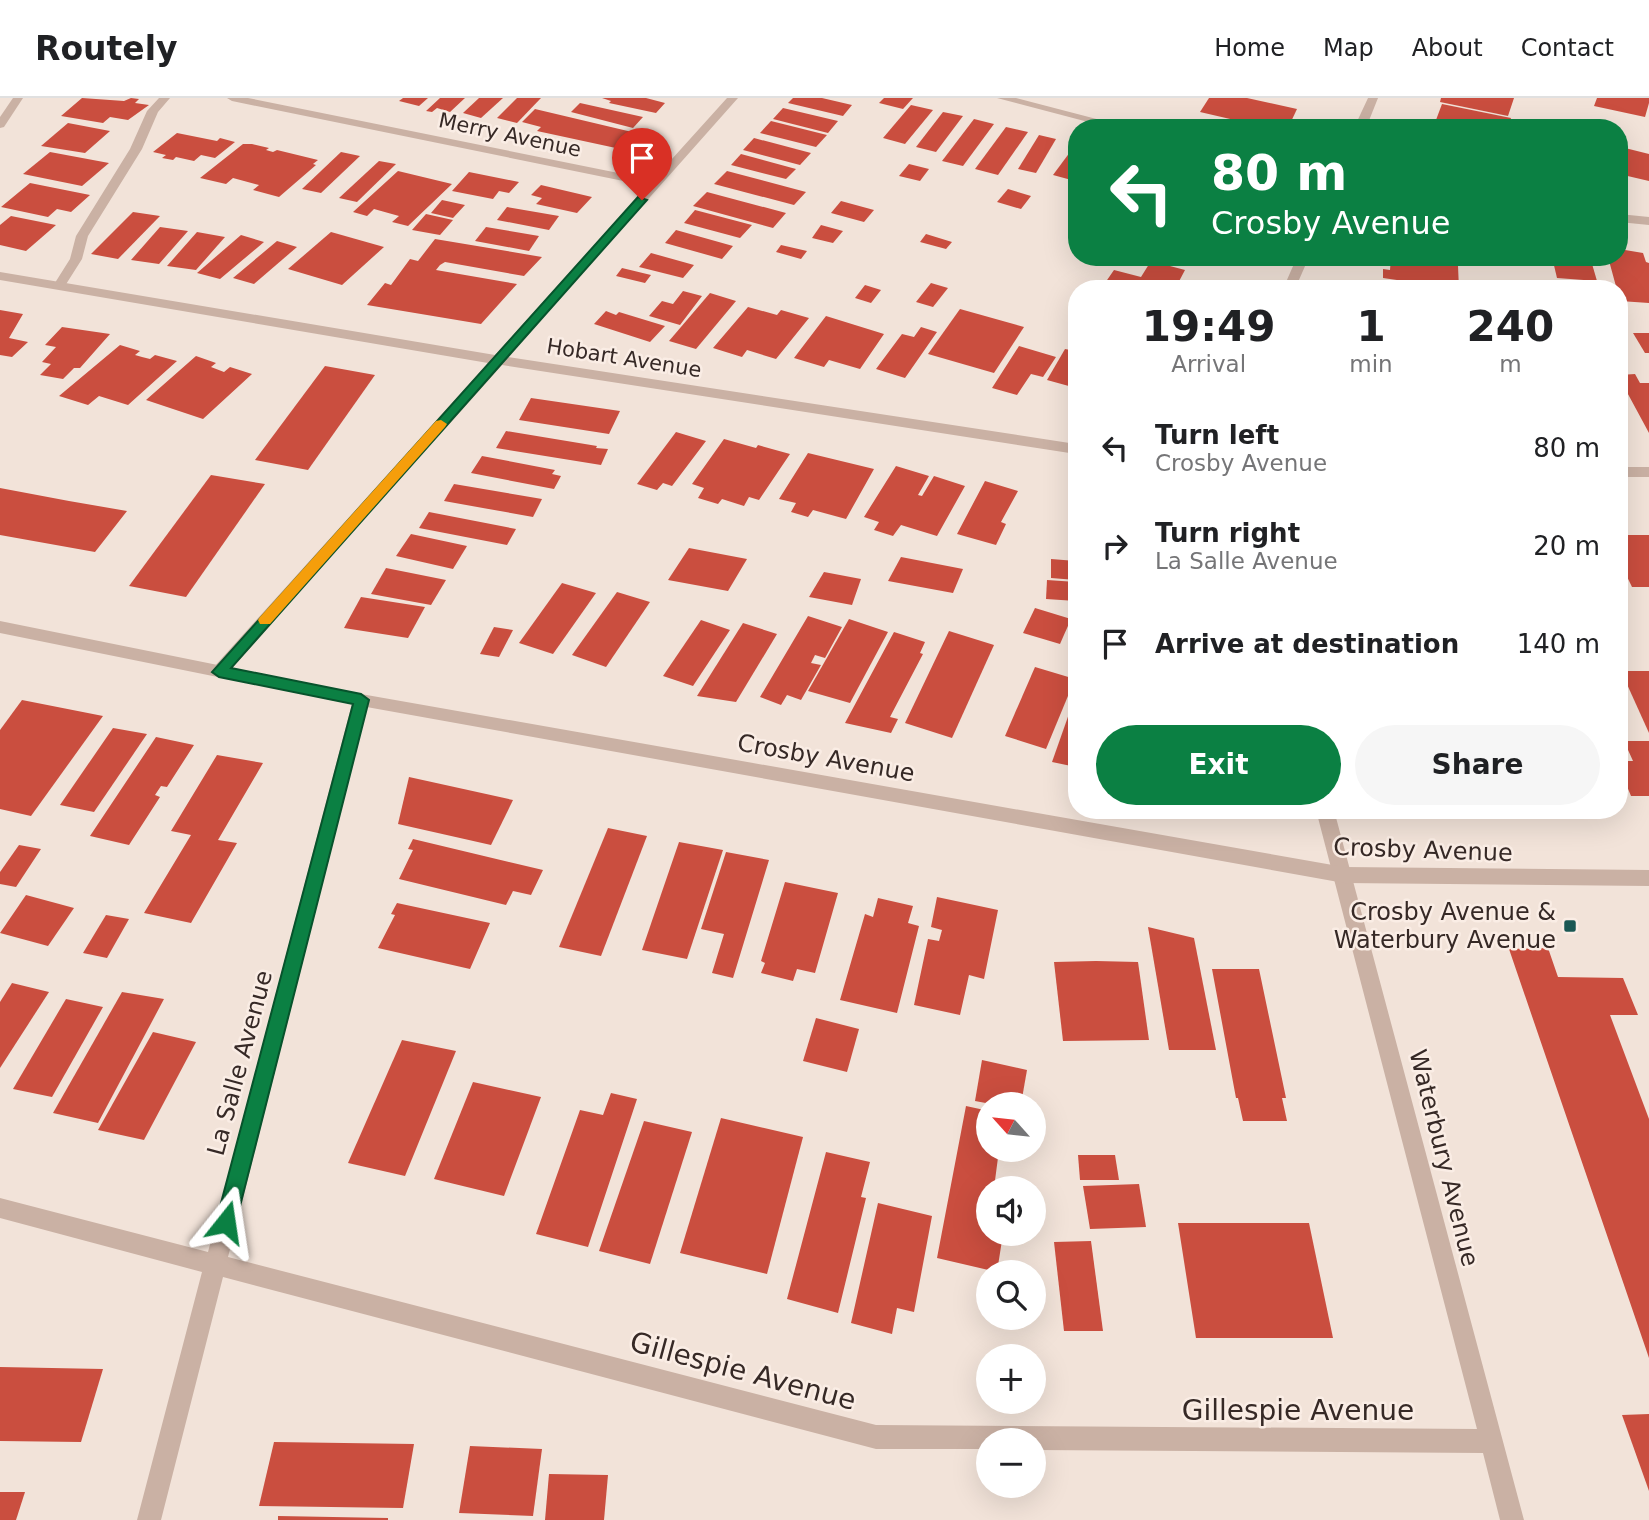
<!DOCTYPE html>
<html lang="en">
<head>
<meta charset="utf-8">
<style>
  body { margin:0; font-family:"DejaVu Sans",sans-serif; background:#f6f6f6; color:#202124; height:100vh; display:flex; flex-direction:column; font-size:26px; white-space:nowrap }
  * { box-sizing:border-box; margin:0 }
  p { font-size:23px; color:#757577 }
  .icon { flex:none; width:38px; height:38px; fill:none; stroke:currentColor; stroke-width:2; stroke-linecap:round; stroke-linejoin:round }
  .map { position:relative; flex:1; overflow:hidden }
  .panel { position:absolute; left:1068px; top:182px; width:560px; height:539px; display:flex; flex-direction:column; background:#fff; border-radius:28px; box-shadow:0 7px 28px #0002 }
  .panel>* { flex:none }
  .guide { position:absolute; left:1068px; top:21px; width:560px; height:147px; border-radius:28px; box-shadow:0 7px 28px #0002; background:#0b8043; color:#fff; overflow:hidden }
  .needle { width:46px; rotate:297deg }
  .fabs { position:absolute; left:976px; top:994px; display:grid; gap:14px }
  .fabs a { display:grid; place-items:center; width:70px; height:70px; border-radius:50%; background:#fff; box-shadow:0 7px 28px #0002; font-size:35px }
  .pin { position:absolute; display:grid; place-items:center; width:60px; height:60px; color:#fff; margin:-72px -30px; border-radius:50% 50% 50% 0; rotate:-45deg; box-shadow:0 0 7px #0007 }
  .pin .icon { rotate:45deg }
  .me { position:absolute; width:77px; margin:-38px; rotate:15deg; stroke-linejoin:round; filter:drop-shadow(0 0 5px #0008) }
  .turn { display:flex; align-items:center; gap:24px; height:147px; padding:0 28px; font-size:32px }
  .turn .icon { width:91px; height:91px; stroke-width:2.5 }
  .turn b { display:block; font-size:49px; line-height:60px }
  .eta { display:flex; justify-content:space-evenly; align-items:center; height:119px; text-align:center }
  .eta b { font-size:42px; font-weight:700; line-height:49px }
  .cta { display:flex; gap:14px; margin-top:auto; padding:14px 28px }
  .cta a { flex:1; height:80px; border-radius:42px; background:#0b8043; color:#fff; font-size:28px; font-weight:700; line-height:80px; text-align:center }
  .cta a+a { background:#f6f6f6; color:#202124 }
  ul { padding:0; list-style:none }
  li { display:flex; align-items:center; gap:21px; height:98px; padding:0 28px }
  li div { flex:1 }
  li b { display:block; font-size:26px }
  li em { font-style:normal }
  header { display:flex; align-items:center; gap:42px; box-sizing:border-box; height:98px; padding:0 35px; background:#fff; border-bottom:2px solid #e0e0e0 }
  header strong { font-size:33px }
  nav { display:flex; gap:38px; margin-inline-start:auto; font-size:24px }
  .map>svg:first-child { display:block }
  .building { fill:#ca4e3f }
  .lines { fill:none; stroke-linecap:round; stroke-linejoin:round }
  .service { fill:#cab1a4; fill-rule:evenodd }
  .minor { fill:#cab1a4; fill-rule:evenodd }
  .tertiary { fill:#cab1a4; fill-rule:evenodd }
  .route { fill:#0b8043; stroke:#07532c; stroke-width:2 }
  .slow { fill:#f59e0b }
  .poi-dot { fill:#1a5854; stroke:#faede5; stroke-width:2.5 }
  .labels { text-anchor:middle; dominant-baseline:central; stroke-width:5; stroke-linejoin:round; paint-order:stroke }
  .far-street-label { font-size:21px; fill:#362926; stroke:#faede5 }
  .street-label { font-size:24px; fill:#362926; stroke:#faede5 }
  .poi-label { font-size:24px; fill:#362926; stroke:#faede5; text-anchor:end }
  .near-street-label { font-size:28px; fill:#362926; stroke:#faede5 }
</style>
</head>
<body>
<header>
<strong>Routely</strong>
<nav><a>Home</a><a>Map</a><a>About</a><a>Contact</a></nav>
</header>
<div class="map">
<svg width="1649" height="1422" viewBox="0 0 1649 1422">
  <rect width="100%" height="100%" fill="#f2e3d9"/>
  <g class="building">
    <polygon points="82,0 124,3 131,0 139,1 135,5 149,7 128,22 110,19 103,25 61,18"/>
    <polygon points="403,0 428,0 419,8 399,3"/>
    <polygon points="440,0 465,0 450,14 437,10 432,14 426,13"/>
    <polygon points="479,0 503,0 481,20 463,15"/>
    <polygon points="517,0 541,0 517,25 497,20"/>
    <polygon points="602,0 646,0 665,5 656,15 609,5 611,3"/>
    <polygon points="793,0 822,0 852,7 843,18 788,5"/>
    <polygon points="884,0 913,0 903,11 879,5"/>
    <polygon points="1209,0 1247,0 1297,11 1288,30 1269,30 1200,14"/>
    <polygon points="1441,0 1514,0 1508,18 1440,4"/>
    <polygon points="1597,0 1649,0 1649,5 1645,19 1594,8"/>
    <polygon points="580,5 643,19 633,30 571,14"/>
    <polygon points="1442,6 1511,20 1508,30 1433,30"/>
    <polygon points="911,7 933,12 905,46 883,40"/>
    <polygon points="783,10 838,23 828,35 773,21"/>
    <polygon points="535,11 632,34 634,32 656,37 639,55 537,33 541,29 522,24"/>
    <polygon points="943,14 963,18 936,54 916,49"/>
    <polygon points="974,21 994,26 963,68 942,63"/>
    <polygon points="771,23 827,37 816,49 760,35"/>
    <polygon points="68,25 110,33 85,55 41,48"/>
    <polygon points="1006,29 1028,34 998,77 975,71"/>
    <polygon points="177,35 217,43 220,40 235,44 215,60 201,57 194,63 176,59 173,62 162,60 166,57 153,54"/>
    <polygon points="1039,37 1056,41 1036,75 1018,71"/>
    <polygon points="754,40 811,55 800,67 743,52"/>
    <polygon points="243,46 252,46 269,50 266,52 273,54 277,52 318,62 313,66 316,67 279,99 253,92 259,87 233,80 226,86 200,80"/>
    <polygon points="1076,46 1075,83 1053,77"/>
    <polygon points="1625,50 1649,56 1649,83 1619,76"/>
    <polygon points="50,54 109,65 82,88 23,76"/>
    <polygon points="341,54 360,58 321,95 302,91"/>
    <polygon points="741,56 796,71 786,81 731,67"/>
    <polygon points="379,63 396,66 357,104 339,100"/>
    <polygon points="909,66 929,71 920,83 899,78"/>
    <polygon points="398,73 452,86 408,128 392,124 399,118 374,111 367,118 353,114"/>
    <polygon points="727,73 806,94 794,107 714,86"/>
    <polygon points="469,74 519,84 509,95 499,93 493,101 452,93"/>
    <polygon points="30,85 90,97 71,114 57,111 48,119 1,109"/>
    <polygon points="541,87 592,99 577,115 536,106 542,100 531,97"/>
    <polygon points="1008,91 1031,98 1021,111 997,104"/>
    <polygon points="707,94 786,115 773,130 693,108"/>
    <polygon points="442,102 465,107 453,120 431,115"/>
    <polygon points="841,103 874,112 864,124 831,115"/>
    <polygon points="507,109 559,118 549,132 497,122"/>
    <polygon points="695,112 752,127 740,140 684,125"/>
    <polygon points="133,114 160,118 118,161 91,156"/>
    <polygon points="426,116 453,122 440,137 412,132"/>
    <polygon points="11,118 56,127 26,153 0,147 0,127"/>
    <polygon points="821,127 843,133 833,145 812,140"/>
    <polygon points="160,129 188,133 159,166 131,162"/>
    <polygon points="486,129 539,138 529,153 475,143"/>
    <polygon points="676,132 733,148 722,161 665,145"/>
    <polygon points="197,134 225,139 196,172 167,168"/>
    <polygon points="331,134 384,149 342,187 288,171"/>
    <polygon points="926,136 952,144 946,151 920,144"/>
    <polygon points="241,137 264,144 220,181 197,175"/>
    <polygon points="435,141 542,159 524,178 445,164 440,167 436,172 517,186 481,226 367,207 385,185 391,187 410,161 418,163"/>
    <polygon points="277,143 297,149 254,186 233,180"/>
    <polygon points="781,147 807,153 801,161 776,154"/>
    <polygon points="1619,151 1643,155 1646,164 1649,165 1649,205 1620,203 1608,159 1619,159"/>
    <polygon points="651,155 694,167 683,180 639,169"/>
    <polygon points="1391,159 1458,168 1459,191 1383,180 1383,171 1390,172"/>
    <polygon points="1552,159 1590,159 1597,183 1557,180"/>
    <polygon points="1151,163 1185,172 1175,191 1125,191 1105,185 1114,172 1141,179"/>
    <polygon points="622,170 651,177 645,185 616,178"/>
    <polygon points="931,185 948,190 933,209 916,204"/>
    <polygon points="865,187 881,192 871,205 855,200"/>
    <polygon points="683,193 702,198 680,227 649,218 662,203 673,206"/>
    <polygon points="710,195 736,203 696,251 669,243"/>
    <polygon points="748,209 777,217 781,212 809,220 776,261 747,252 742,259 713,250"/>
    <polygon points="960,211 1024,229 994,275 928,256"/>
    <polygon points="0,212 23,216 9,240 28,244 12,259 0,257"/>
    <polygon points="606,213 616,217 619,214 665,228 650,244 594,226"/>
    <polygon points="826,218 884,236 860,271 829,262 824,269 794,260"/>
    <polygon points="62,229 110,236 80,270 74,270 63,281 40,277 51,266 42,264 56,249 45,247"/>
    <polygon points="921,229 937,234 905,280 876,271 902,236 914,239"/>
    <polygon points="1633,235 1649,235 1649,255 1645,255"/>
    <polygon points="120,247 140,253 135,257 142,259 150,261 155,257 177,263 128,307 99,298 88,307 59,298"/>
    <polygon points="1019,248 1056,259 1043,279 1031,276 1017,297 992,290"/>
    <polygon points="1065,251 1076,253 1076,290 1047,282"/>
    <polygon points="196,258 216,265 211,269 224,274 230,269 252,276 203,321 146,302"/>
    <polygon points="325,268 375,277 308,372 255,362"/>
    <polygon points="1635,276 1640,285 1649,285 1649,335 1622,285 1624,284 1620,277"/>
    <polygon points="531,300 620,313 609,336 519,322"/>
    <polygon points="506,333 597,348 596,350 608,351 601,367 496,350"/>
    <polygon points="676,334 706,343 672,388 663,385 657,392 637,386"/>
    <polygon points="724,341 756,350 758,347 790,356 759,402 749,399 744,408 722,401 718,406 698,400 704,390 692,386"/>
    <polygon points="808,355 874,371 846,421 813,412 808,419 791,414 796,405 779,401"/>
    <polygon points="482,358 555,372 552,376 561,378 554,391 471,375"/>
    <polygon points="896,368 929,378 918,397 922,398 934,378 965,388 937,438 901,427 893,438 874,432 879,424 864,419"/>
    <polygon points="211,377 265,386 186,499 129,488"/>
    <polygon points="985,383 1018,393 1001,424 1006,426 996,447 957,436"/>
    <polygon points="454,386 542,401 533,419 444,403"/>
    <polygon points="0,390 69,403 127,413 95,454 0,437"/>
    <polygon points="429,414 516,431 507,447 419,430"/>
    <polygon points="411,436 467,448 453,471 396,458"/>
    <polygon points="1619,437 1649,437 1649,489 1632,489 1619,462"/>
    <polygon points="689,450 747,461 728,493 668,482"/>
    <polygon points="901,459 963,471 953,495 888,483"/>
    <polygon points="1051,461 1076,463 1076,482 1051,480"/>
    <polygon points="386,470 446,482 431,507 371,496"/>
    <polygon points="824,474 861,481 852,507 809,499"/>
    <polygon points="1047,482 1076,484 1076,503 1046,501"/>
    <polygon points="562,485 596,495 553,556 519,545"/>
    <polygon points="617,494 650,504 606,569 572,557"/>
    <polygon points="361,499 425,509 408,540 344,530"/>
    <polygon points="1035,510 1071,521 1060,546 1023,535"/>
    <polygon points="808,518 842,529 825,560 815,557 811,565 821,567 801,602 787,597 781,607 760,599"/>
    <polygon points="849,521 888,534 850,605 808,593"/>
    <polygon points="701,522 730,532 693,588 663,578"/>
    <polygon points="743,525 777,536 736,604 697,598"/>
    <polygon points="494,529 513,532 499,559 480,556"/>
    <polygon points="949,533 994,547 952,640 905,625"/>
    <polygon points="894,534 925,544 920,555 923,556 890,619 898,621 891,635 845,625"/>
    <polygon points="1035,569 1075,581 1046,651 1005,638"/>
    <polygon points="1621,573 1649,573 1649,635"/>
    <polygon points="1076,596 1076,669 1052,664"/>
    <polygon points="22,602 103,618 31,718 0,711 0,632"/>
    <polygon points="113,630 147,636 94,714 60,707"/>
    <polygon points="156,639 194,647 167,689 161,688 155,697 160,699 129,747 90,738"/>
    <polygon points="1624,643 1649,643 1649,698 1631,698 1619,669 1619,663 1633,663"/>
    <polygon points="217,657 263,665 218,742 237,745 191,825 144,815 191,737 171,733"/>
    <polygon points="409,679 513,702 491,747 398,726"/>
    <polygon points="608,730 647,738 601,858 559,849"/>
    <polygon points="413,741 543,772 531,797 513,793 506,807 399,781 413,752 408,751"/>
    <polygon points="679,744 723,752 687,861 642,852"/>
    <polygon points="19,747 41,751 16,789 0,786 0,774"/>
    <polygon points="726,754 769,762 733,880 712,875 724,836 701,831"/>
    <polygon points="785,784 838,795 815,875 797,871 793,883 761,875 765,865 761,863"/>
    <polygon points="26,797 74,810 48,848 0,835"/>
    <polygon points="937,799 998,812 984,881 969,877 960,917 914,907 928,841 939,843 942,832 931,829"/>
    <polygon points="878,800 913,808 908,825 919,828 897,915 840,902 865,816 873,819"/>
    <polygon points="397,805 490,825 470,871 378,850 395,817 391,816"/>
    <polygon points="106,817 129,821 107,860 83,855"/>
    <polygon points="1148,829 1194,840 1216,952 1169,952"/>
    <polygon points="1548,850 1558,879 1623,880 1638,917 1610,917 1649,1021 1649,1260 1509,851"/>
    <polygon points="1096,863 1138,864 1149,942 1063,943 1054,864"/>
    <polygon points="1212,871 1259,871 1286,1000 1282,1000 1287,1023 1243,1023 1238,1000 1236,1000"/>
    <polygon points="12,885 49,894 0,970 0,904"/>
    <polygon points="122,894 164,901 98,1025 53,1015"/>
    <polygon points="66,901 103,909 52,999 13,991"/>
    <polygon points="816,920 859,931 847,974 803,963"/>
    <polygon points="153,934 196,944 144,1042 98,1032"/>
    <polygon points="402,942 456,953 405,1078 348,1065"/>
    <polygon points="982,962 1027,972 1021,1006 991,1006 975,1003"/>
    <polygon points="473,984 541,999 504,1098 434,1081"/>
    <polygon points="611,995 637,1001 588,1149 536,1136 580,1012 603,1017"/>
    <polygon points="966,1008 989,1013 989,1052 999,1052 994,1090 989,1090 989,1136 1003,1136 997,1174 937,1160"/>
    <polygon points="721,1020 803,1039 767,1176 680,1155"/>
    <polygon points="644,1023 692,1034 650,1166 599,1153"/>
    <polygon points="826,1054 870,1064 861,1099 866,1100 838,1215 787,1201"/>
    <polygon points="1078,1057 1115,1057 1119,1082 1080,1082"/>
    <polygon points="1139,1086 1146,1129 1090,1131 1083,1088"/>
    <polygon points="878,1105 932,1118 914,1214 897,1210 892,1236 851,1225"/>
    <polygon points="1178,1125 1309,1125 1333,1240 1196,1240"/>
    <polygon points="1091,1143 1103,1233 1064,1233 1054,1144"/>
    <polygon points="0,1269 103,1271 81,1344 0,1343"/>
    <polygon points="1649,1316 1649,1393 1622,1317"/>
    <polygon points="274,1344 414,1346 403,1410 259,1408"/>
    <polygon points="470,1348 542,1351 533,1418 459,1415"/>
    <polygon points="549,1376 608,1377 604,1422 545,1422"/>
    <polygon points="0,1394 25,1394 16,1422 0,1422"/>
    <polygon points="278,1418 388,1420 388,1422 278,1422"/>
  </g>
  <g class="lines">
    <polygon class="service" points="159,0 170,0 158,14 142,51 88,138 82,161 63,191 55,191 53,188 70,161 76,138 130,51 147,13"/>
    <g class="minor">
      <polygon points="13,0 23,0 4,29 0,30 0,19"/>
      <polygon points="227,0 248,0 653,82 727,0 738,0 508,259 1076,346 1076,356 502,267 225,578 213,578 211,574 213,570 488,265 0,182 0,174 495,257 648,88 232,3"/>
      <polygon points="997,0 1016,0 1131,30 1111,30"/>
      <polygon points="1368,0 1378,0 1366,30 1354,30"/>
      <polygon points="1619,116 1649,119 1649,127 1619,124"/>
      <polygon points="1297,159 1309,159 1295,191 1283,191"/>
      <rect x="1619" y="369" width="30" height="10"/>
      <polygon points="361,596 369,602 228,1159 876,1327 1477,1331 1316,712 1334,712 1524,1422 1500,1422 1483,1355 1034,1352 1034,1342 989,1342 989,1351 876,1351 223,1179 161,1422 137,1422 202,1174 0,1120 0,1100 208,1154 353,602"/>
    </g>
    <polygon class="tertiary" points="0,523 361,596 1344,769 1649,772 1649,788 1344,785 361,608 0,535"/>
  </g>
  <polygon class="route" points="638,99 647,102 231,570 361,596 369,602 236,1124 233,1131 226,1133 219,1131 216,1124 353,606 219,579 212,574"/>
  <polygon class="slow" points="441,322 447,326 445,329 270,526 260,526 258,522 260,519 436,323"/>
  <rect class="poi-dot" x="1563" y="821" width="14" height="14" rx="3.5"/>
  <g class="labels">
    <g class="far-street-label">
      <text transform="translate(510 37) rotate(12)">Merry Avenue</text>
      <text transform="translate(624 260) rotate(9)">Hobart Avenue</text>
    </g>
    <g class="street-label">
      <text transform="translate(826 660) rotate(10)">Crosby Avenue</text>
      <text transform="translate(1423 752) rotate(2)">Crosby Avenue</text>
      <text transform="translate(240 965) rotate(-75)">La Salle Avenue</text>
      <text transform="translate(1444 1060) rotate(76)">Waterbury Avenue</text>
    </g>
    <g class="poi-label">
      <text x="1556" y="814">Crosby Avenue &amp;<tspan x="1556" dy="28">Waterbury Avenue</tspan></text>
    </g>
    <g class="near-street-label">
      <text transform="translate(743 1273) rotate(15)">Gillespie Avenue</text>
      <text x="1298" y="1312">Gillespie Avenue</text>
    </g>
  </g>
</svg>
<div class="fabs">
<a><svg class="needle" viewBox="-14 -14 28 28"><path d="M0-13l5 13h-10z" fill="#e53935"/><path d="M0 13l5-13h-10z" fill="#757577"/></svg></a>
<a><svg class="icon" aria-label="sound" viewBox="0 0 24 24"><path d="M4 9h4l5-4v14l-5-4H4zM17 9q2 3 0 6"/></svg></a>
<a><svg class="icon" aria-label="search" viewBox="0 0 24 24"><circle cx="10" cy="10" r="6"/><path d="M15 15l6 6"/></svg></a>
<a>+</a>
<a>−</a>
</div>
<div class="pin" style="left:642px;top:102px;background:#d93025"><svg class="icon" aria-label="arrive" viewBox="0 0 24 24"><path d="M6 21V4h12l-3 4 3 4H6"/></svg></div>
<svg class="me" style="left:226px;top:1124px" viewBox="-20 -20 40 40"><path d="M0-17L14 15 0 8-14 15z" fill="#0b8043" stroke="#fff" stroke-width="4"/></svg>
<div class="guide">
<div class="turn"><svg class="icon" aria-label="left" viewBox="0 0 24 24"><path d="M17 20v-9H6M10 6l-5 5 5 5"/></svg><div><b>80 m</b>Crosby Avenue</div></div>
</div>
<section class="panel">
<div class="eta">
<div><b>19:49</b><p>Arrival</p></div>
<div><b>1</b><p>min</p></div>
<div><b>240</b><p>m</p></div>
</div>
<ul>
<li><svg class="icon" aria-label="left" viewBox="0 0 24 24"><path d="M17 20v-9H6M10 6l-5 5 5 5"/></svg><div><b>Turn left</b><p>Crosby Avenue</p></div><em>80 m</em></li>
<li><svg class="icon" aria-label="right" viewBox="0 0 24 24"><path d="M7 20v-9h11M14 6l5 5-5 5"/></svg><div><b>Turn right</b><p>La Salle Avenue</p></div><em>20 m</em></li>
<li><svg class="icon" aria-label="arrive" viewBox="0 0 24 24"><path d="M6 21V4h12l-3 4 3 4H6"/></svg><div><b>Arrive at destination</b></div><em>140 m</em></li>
</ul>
<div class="cta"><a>Exit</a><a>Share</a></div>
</section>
</div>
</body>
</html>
